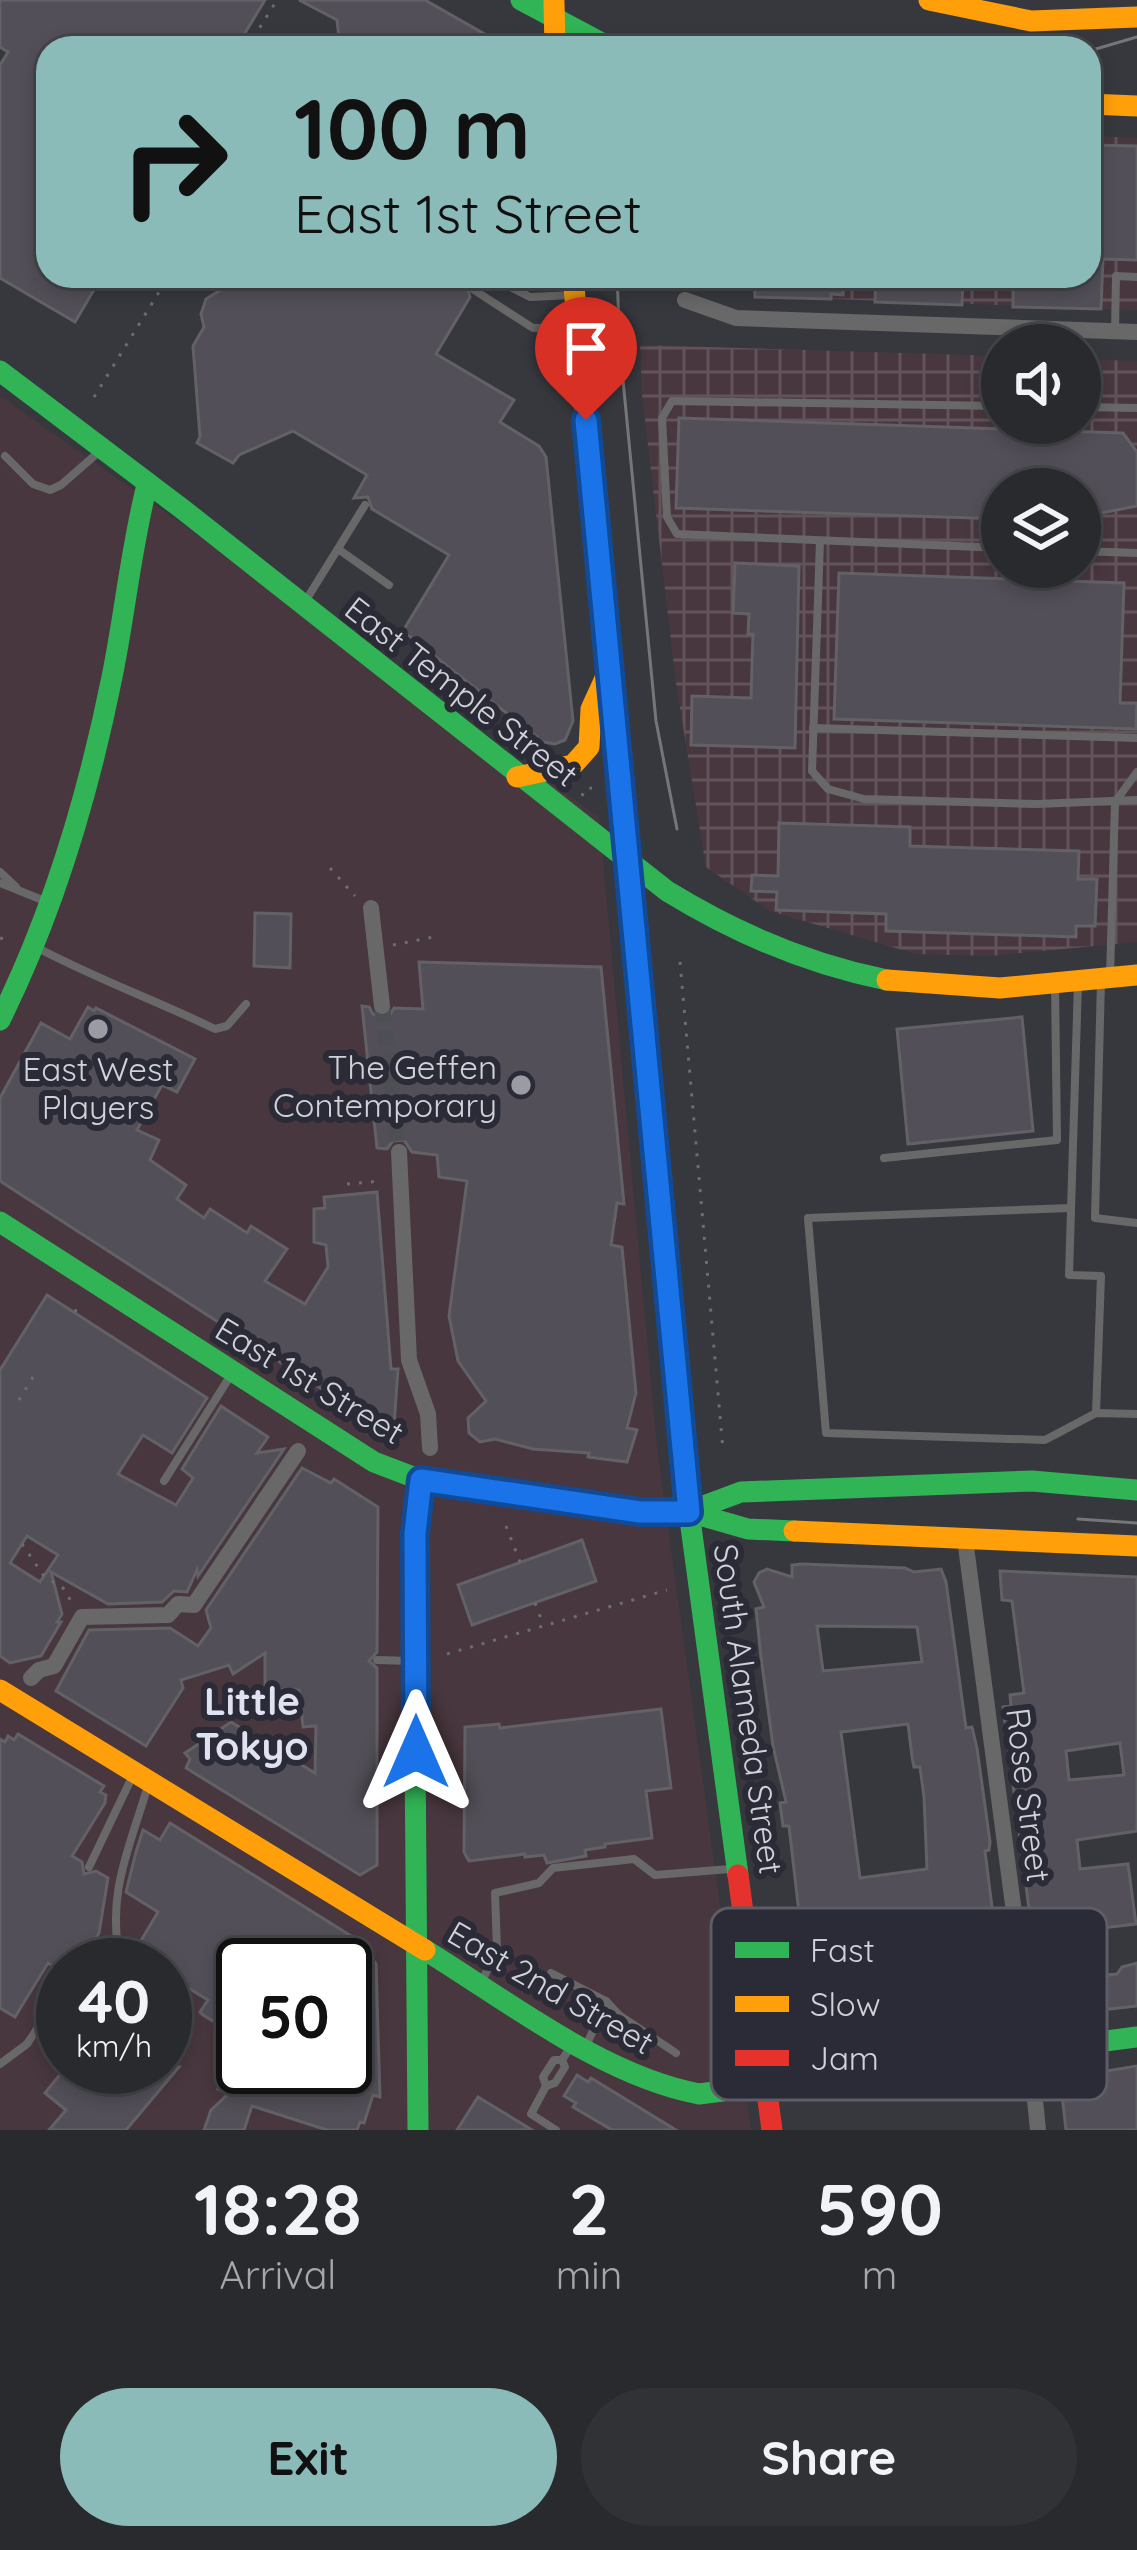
<!DOCTYPE html>
<html lang="en">
<head>
<meta charset="utf-8">
<style>
  body { margin:0; font-family:Quicksand,sans-serif; background:#313236; color:#f1f3f6; height:100vh; display:flex; flex-direction:column; font-size:45px; white-space:nowrap }
  * { box-sizing:border-box; margin:0 }
  p { font-size:39px; color:#a5a7aa }
  .icon { flex:none; width:66px; height:66px; fill:none; stroke:currentColor; stroke-width:2; stroke-linecap:round; stroke-linejoin:round }
  .map { position:relative; height:2130px; overflow:hidden }
  .panel { display:flex; flex-direction:column; background:#292a2e; flex:1 }
  .panel>* { flex:none }
  .banner { position:absolute; left:36px; top:36px; width:1065px; height:252px; border-radius:36px; box-shadow:0 6px 18px #0003,0 0 0 3px #45464a; background:#8bbbb9; color:#111; overflow:hidden }
  .fabs { position:absolute; left:981px; top:324px; display:grid; gap:24px }
  .fabs a { display:grid; place-items:center; width:120px; height:120px; border-radius:50%; background:#292a2e; box-shadow:0 6px 18px #0003,0 0 0 3px #45464a; font-size:60px }
  .speed { position:absolute; left:36px; top:1938px; display:flex; gap:24px; font-size:60px; font-weight:700; text-align:center }
  .speed>* { display:grid; place-content:center; width:156px; height:156px; border-radius:50%; background:#292a2e; box-shadow:0 6px 18px #0003,0 0 0 3px #45464a; line-height:1 }
  .speed small { font-size:30px; font-weight:400 }
  .speed .limit { border:6px solid #111; border-radius:18px; background:#fff; color:#111 }
  .pin { position:absolute; display:grid; place-items:center; width:102px; height:102px; color:#fff; margin:-123px -51px; border-radius:50% 50% 50% 0; rotate:-45deg; box-shadow:0 0 12px #0007 }
  .pin .icon { rotate:45deg }
  .me { position:absolute; width:132px; margin:-66px; rotate:0deg; stroke-linejoin:round; filter:drop-shadow(0 0 9px #0008) }
  .turn { display:flex; align-items:center; gap:42px; height:252px; padding:0 60px; font-size:54px }
  .turn .icon { width:156px; height:156px; stroke-width:2.5 }
  .turn b { display:block; font-size:84px; line-height:102px }
  .eta { display:flex; justify-content:space-evenly; align-items:center; height:204px; text-align:center }
  .eta b { font-size:72px; font-weight:700; line-height:84px }
  .cta { display:flex; gap:24px; margin-top:auto; padding:24px 60px }
  .cta a { flex:1; height:138px; border-radius:72px; background:#8bbbb9; color:#111; font-size:48px; font-weight:700; line-height:138px; text-align:center }
  .cta a+a { background:#313236; color:#f1f3f6 }
  .map>svg:first-child { display:block }
  .commercial { fill:#48373e; fill-rule:evenodd }
  .industrial { fill:url(#industrial-grid); fill-rule:evenodd }
  .building { fill:#524f58; stroke:#626166; stroke-width:3; fill-rule:evenodd }
  .lines { fill:none; stroke-linecap:round; stroke-linejoin:round }
  .street-tunnel { stroke:#4e4f55; stroke-width:16; stroke-dasharray:16 8; stroke-linecap:butt }
  .path { stroke:#6c6d6e; stroke-width:3; stroke-dasharray:3 9; stroke-linecap:butt }
  .lane { stroke:#686869; stroke-width:8 }
  .street { stroke:#686869; stroke-width:16 }
  .fast { stroke:#30b455; stroke-width:21 }
  .slow { stroke:#ff9f0a; stroke-width:21 }
  .jam { stroke:#e5322d; stroke-width:21 }
  .tram { stroke:#757677; stroke-width:3 }
  .route-casing { stroke:#114b97; stroke-width:30 }
  .route { stroke:#1a73e8; stroke-width:21 }
  .poi-dot { fill:#9a9ba3; stroke:#2a2b36; stroke-width:4.5 }
  .labels { text-anchor:middle; dominant-baseline:central; stroke-width:12; stroke-linejoin:round; paint-order:stroke }
  .street-label { font-size:33px; fill:#d0d1d9; stroke:#2a2b36 }
  .poi-label { font-size:33px; fill:#d0d1d9; stroke:#2a2b36; text-anchor:end }
  .quarter-label { font-size:39px; font-weight:bold; fill:#e0e1f1; stroke:#2a2b36 }
  .key { fill:#2a2b36; stroke:#5c5d67; stroke-width:3 }
  .key-label { font-size:33px; fill:#d0d1d9 }
</style>
</head>
<body>
<div class="map">
<svg width="1137" height="2130" viewBox="0 0 1137 2130">
  <defs>
    <pattern id="industrial-grid" width="8" height="8" patternUnits="userSpaceOnUse" patternTransform="scale(3)"><rect width="8" height="8" fill="#48373e"/><path d="M0 4h8M4 0v8" fill="none" stroke="#615359"/></pattern>
  </defs>
  <rect width="100%" height="100%" fill="#37383e"/>
  <path class="commercial" d="M0,396L599,817L657,1448L751,2130H0ZM63,1965H165V2067H63ZM243,1965H345V2067H243Z"/>
  <g class="industrial">
    <polygon points="1089,136 1137,138 1137,310 831,299 831,294 843,294 844,276 1089,276"/>
    <path d="M640,345L1002,356V423H1080V359L1137,361V942L990,956L916,954L770,911L706,867L676,683L642,394ZM1002,489H1080V567H1002Z"/>
  </g>
  <g class="building">
    <polygon points="0,0 265,0 236,48 48,48 48,276 102,276 75,322 0,278 0,65 8,52 0,47"/>
    <polygon points="299,0 425,0 509,48 340,48 337,20"/>
    <polygon points="1089,145 1137,146 1137,260 1103,259 1101,309 1013,307 1013,276 1089,276"/>
    <polygon points="233,276 481,276 478,283 467,287 470,297 436,354 514,400 500,422 539,446 546,457 573,721 565,740 555,744 543,742 403,631 449,555 372,509 368,497 354,498 367,475 293,431 239,455 233,463 197,443 200,437 193,346 204,327 201,314 206,299 227,286"/>
    <polygon points="754,276 844,276 843,295 831,294 831,299 755,297"/>
    <polygon points="876,276 963,276 962,305 875,302"/>
    <polygon points="679,418 1123,433 1137,452 1137,506 1101,513 1100,522 1080,521 1080,489 1002,489 1002,519 676,508"/>
    <polygon points="735,563 799,566 795,748 691,745 692,696 751,698 753,634 748,634 749,614 733,613"/>
    <polygon points="839,573 1124,583 1120,703 1137,703 1136,729 834,719"/>
    <polygon points="779,823 910,827 910,846 1079,851 1078,879 1097,879 1095,926 1076,926 1076,937 886,931 886,914 776,910 777,892 751,891 752,875 778,876"/>
    <polygon points="255,913 291,914 290,968 254,966"/>
    <polygon points="419,962 601,967 624,1204 617,1203 611,1245 622,1247 636,1393 627,1428 637,1430 627,1462 588,1457 589,1453 533,1449 495,1439 480,1442 469,1433 468,1418 486,1401 458,1361 449,1316 467,1181 439,1177 437,1155 412,1152 404,1140 393,1141 387,1149 377,1148 362,1006 369,1007 373,1014 382,1019 390,1015 394,1008 423,1009"/>
    <polygon points="88,1007 94,1011 96,1008 195,1059 177,1092 162,1085 137,1130 159,1140 150,1160 186,1185 177,1199 204,1218 210,1209 247,1233 251,1226 287,1249 265,1281 305,1304 328,1267 326,1245 314,1242 314,1209 325,1208 324,1197 377,1192 391,1369 398,1369 394,1426 385,1430 0,1181 0,1098 41,1023 70,1039"/>
    <polygon points="1022,1017 1033,1131 908,1144 897,1029"/>
    <path d="M47,1295L207,1398L172,1453L143,1435L118,1474L176,1505L193,1478L182,1469L221,1406L268,1437L257,1453L284,1449L198,1576L197,1570L187,1592L174,1591L162,1602L108,1604L51,1572L62,1614L57,1622H61L41,1656L10,1663L0,1656V1370ZM27,1536L58,1555L40,1582L10,1563Z"/>
    <polygon points="302,1468 331,1483 334,1479 378,1507 377,1652 369,1661 377,1668 377,1865 360,1875 186,1768 190,1759 185,1753 231,1722 315,1773 316,1726 303,1727 299,1690 265,1690 265,1653 233,1674 229,1665 181,1680 183,1688 146,1746 56,1691 89,1630 170,1628 198,1646 211,1628 206,1610"/>
    <polygon points="582,1540 596,1581 472,1625 458,1585"/>
    <path d="M802,1564L905,1568L914,1572L941,1569L946,1582L966,1728L972,1727L977,1748L990,1842L989,1850L985,1851L1006,2020L948,2032L852,2044L828,2046L827,2040L814,2042L789,1826H783L780,1803L786,1802L773,1746L761,1657L756,1609L764,1607L754,1582L759,1573L767,1569L792,1577V1565ZM817,1626L917,1627L922,1662L823,1671ZM908,1724L912,1757L914,1767H920L924,1797L927,1869L860,1878L841,1732ZM936,1926L942,1972L862,1982L857,1936Z"/>
    <path d="M1000,1571L1137,1577V1831L1077,1840L1080,1869L1128,1864L1136,1924L1075,1931L1080,1978L1117,1974L1122,1967L1137,1963V2006L1054,2015L1053,2009L1041,2002L1003,1707L1011,1706L1010,1695L1024,1693L1012,1601L1002,1600ZM1120,1743L1124,1775L1069,1780L1066,1751Z"/>
    <polygon points="661,1709 671,1788 646,1791 652,1838 605,1844 605,1847 585,1850 586,1856 547,1863 544,1855 525,1857 525,1854 469,1861 464,1852 465,1727 499,1724 500,1728"/>
    <polygon points="18,1734 104,1786 100,1792 106,1795 105,1803 72,1856 82,1862 84,1874 96,1871 108,1878 99,1933 81,1965 63,1965 63,1972 48,1963 15,2017 0,2008 0,1739 5,1742 8,1736 14,1740"/>
    <path d="M170,1823L361,1942L376,1964L380,2097L373,2095L364,2123L360,2122L357,2130H327L252,2106L244,2130H204L211,2110L229,2093L218,2089L236,2035L203,2015L200,2012L208,2000L165,1974V1965H150L133,1954L158,1912L126,1892L136,1852L143,1830L160,1840ZM243,1965H345V2067H243Z"/>
    <polygon points="1137,2066 1137,2130 1066,2130 1061,2086 1065,2086 1064,2078"/>
    <polygon points="66,2067 179,2067 126,2130 49,2130 66,2110 45,2093"/>
    <polygon points="577,2075 588,2082 591,2078 676,2130 612,2130 573,2107 576,2103 564,2096"/>
    <polygon points="478,2097 532,2130 457,2130"/>
  </g>
  <g class="lines">
    <polyline class="street-tunnel" points="382,1006 399,1152"/>
    <g class="path">
      <polyline points="247,48 277,0"/>
      <polyline points="94,397 169,276"/>
      <polyline points="582,796 585,789 592,788"/>
      <polyline points="330,868 355,896"/>
      <polyline points="0,938 4,939"/>
      <polyline points="393,945 439,936"/>
      <polyline points="680,962 723,1450"/>
      <polyline points="347,1184 381,1181"/>
      <polyline points="75,1312 77,1308"/>
      <polyline points="19,1400 33,1377"/>
      <polyline points="506,1526 520,1562"/>
      <polyline points="22,1544 44,1576 63,1588 71,1601"/>
      <polyline points="535,1603 543,1624"/>
      <polyline points="447,1654 667,1590"/>
    </g>
    <g class="lane">
      <polyline points="489,276 530,297 573,295"/>
      <polyline points="474,290 533,328 575,327"/>
      <polyline points="1115,331 1116,276 1137,277"/>
      <polyline points="1002,406 672,401 662,418 667,517 677,534 1002,548"/>
      <polyline points="1080,407 1137,408"/>
      <polyline points="5,456 33,484 50,490 61,485 101,450"/>
      <polyline points="820,541 812,771 828,789 864,799 1036,804 1137,800"/>
      <polyline points="338,549 389,585"/>
      <polyline points="1080,551 1137,553"/>
      <polyline points="303,605 365,505"/>
      <polyline points="813,728 1137,738"/>
      <polyline points="0,872 16,887"/>
      <polyline points="0,883 50,903"/>
      <path d="M36,947C94,978 155,1000 215,1029L227,1026L246,1004"/>
      <polyline points="1110,976 1115,802 1137,772"/>
      <polyline points="1101,980 1095,1218 1137,1223"/>
      <polyline points="1078,983 1069,1275 1101,1276 1096,1413"/>
      <polyline points="884,1158 1057,1140 1055,985"/>
      <polyline points="1071,1208 808,1218 826,1433 1045,1440 1096,1413 1137,1414"/>
      <polyline points="164,1481 229,1378"/>
      <polyline points="377,1660 412,1661"/>
      <polyline points="89,1867 134,1773"/>
      <path d="M121,1965C105,1893 130,1848 149,1782"/>
      <polyline points="551,1973 606,2001 619,2015 676,2053"/>
      <polyline points="482,1981 497,1950 495,1893 539,1883 553,1868 634,1859 655,1875 730,1869"/>
      <polyline points="165,2004 173,2008"/>
      <polyline points="587,2044 606,2001"/>
      <polyline points="0,2064 27,2044 43,2020"/>
      <polyline points="546,2086 543,2077 554,2060 562,2060"/>
      <polyline points="556,2130 531,2114 546,2086 555,2083 565,2067 562,2060 573,2043"/>
    </g>
    <g class="street">
      <polyline points="685,300 736,318 1137,332"/>
      <polyline points="371,908 382,1006"/>
      <polyline points="399,1152 409,1360 428,1414 430,1448"/>
      <polyline points="965,1539 1023,1981 1038,2130"/>
      <polyline points="31,1678 39,1670 54,1666 82,1617 168,1615 178,1604 194,1605 298,1451"/>
    </g>
    <g class="fast">
      <polyline points="521,0 611,48"/>
      <path d="M0,371L181,508L667,891C737,934 807,964 887,980"/>
      <polyline points="611,689 682,1460 738,1875"/>
      <path d="M0,1020C54,911 88,796 112,677C125,613 131,548 147,485"/>
      <polyline points="0,1222 374,1462 421,1480 640,1512 689,1512 748,1529 794,1531"/>
      <polyline points="690,1511 741,1492 1032,1481 1137,1490"/>
      <path d="M425,1950C508,2001 603,2076 699,2094L1137,2037"/>
      <polyline points="418,2130 414,1622 421,1480"/>
    </g>
    <g class="slow">
      <polyline points="929,0 1031,21 1137,17"/>
      <polyline points="554,2 555,48"/>
      <polyline points="1089,104 1137,106"/>
      <polyline points="573,276 611,689"/>
      <polyline points="517,777 573,765 589,747 591,709 607,674"/>
      <polyline points="887,980 1000,988 1137,975"/>
      <polyline points="794,1531 1137,1546"/>
      <polyline points="0,1690 425,1950"/>
    </g>
    <polyline class="jam" points="738,1875 772,2130"/>
    <g class="tram">
      <polyline points="701,48 741,43 922,48"/>
      <polyline points="1089,51 1137,37"/>
      <polyline points="617,276 620,349 656,721 677,829"/>
      <polyline points="1078,1519 1137,1523"/>
    </g>
  </g>
  <g class="lines">
    <defs>
      <polyline id="route" points="416,1752 415,1533 421,1480 640,1512 689,1512 586,420"/>
    </defs>
    <use href="#route" class="route-casing"/>
    <use href="#route" class="route"/>
  </g>
  <g class="poi-dot">
    <circle cx="98" cy="1029" r="12"/>
    <circle cx="521" cy="1085" r="12"/>
  </g>
  <g class="labels">
    <g class="street-label">
      <text transform="translate(462 691) rotate(38)">East Temple Street</text>
      <text transform="translate(310 1380) rotate(31)">East 1st Street</text>
      <text transform="translate(749 1709) rotate(82)">South Alameda Street</text>
      <text transform="translate(1029 1795) rotate(83)">Rose Street</text>
      <text transform="translate(551 1987) rotate(30)">East 2nd Street</text>
    </g>
    <g class="poi-label">
      <text x="497" y="1066">The Geffen<tspan x="497" dy="38">Contemporary</tspan></text>
      <text x="98" y="1068" text-anchor="middle">East West<tspan x="98" dy="38">Players</tspan></text>
    </g>
    <g class="quarter-label">
      <text x="252" y="1700">Little<tspan x="252" dy="45">Tokyo</tspan></text>
    </g>
  </g>
  <rect x="711" y="1908" width="396" height="192" rx="18" class="key"/>
  <rect x="735" y="1942" width="54" height="16" fill="#30b455"/>
  <rect x="735" y="1996" width="54" height="16" fill="#ff9f0a"/>
  <rect x="735" y="2050" width="54" height="16" fill="#e5322d"/>
  <g class="key-label">
    <text x="810" y="1962">Fast</text>
    <text x="810" y="2016">Slow</text>
    <text x="810" y="2070">Jam</text>
  </g>
</svg>
<div class="fabs">
<a><svg class="icon" aria-label="sound" viewBox="0 0 24 24"><path d="M4 9h4l5-4v14l-5-4H4zM17 9q2 3 0 6"/></svg></a>
<a><svg class="icon" aria-label="layers" viewBox="0 0 24 24"><path d="M12 4l9 5-9 5-9-5zM3 14l9 5 9-5"/></svg></a>
</div>
<div class="speed"><div>40<small>km/h</small></div><div class="limit">50</div></div>
<div class="pin" style="left:586px;top:420px;background:#d93025"><svg class="icon" aria-label="arrive" viewBox="0 0 24 24"><path d="M6 21V4h12l-3 4 3 4H6"/></svg></div>
<svg class="me" style="left:416px;top:1752px" viewBox="-20 -20 40 40"><path d="M0-17L14 15 0 8-14 15z" fill="#1a73e8" stroke="#fff" stroke-width="4"/></svg>
<div class="banner">
<div class="turn"><svg class="icon" aria-label="right" viewBox="0 0 24 24"><path d="M7 20v-9h11M14 6l5 5-5 5"/></svg><div><b>100 m</b>East 1st Street</div></div>
</div>
</div>
<section class="panel">
<div class="eta">
<div><b>18:28</b><p>Arrival</p></div>
<div><b>2</b><p>min</p></div>
<div><b>590</b><p>m</p></div>
</div>
<div class="cta"><a>Exit</a><a>Share</a></div>
</section>
</body>
</html>
